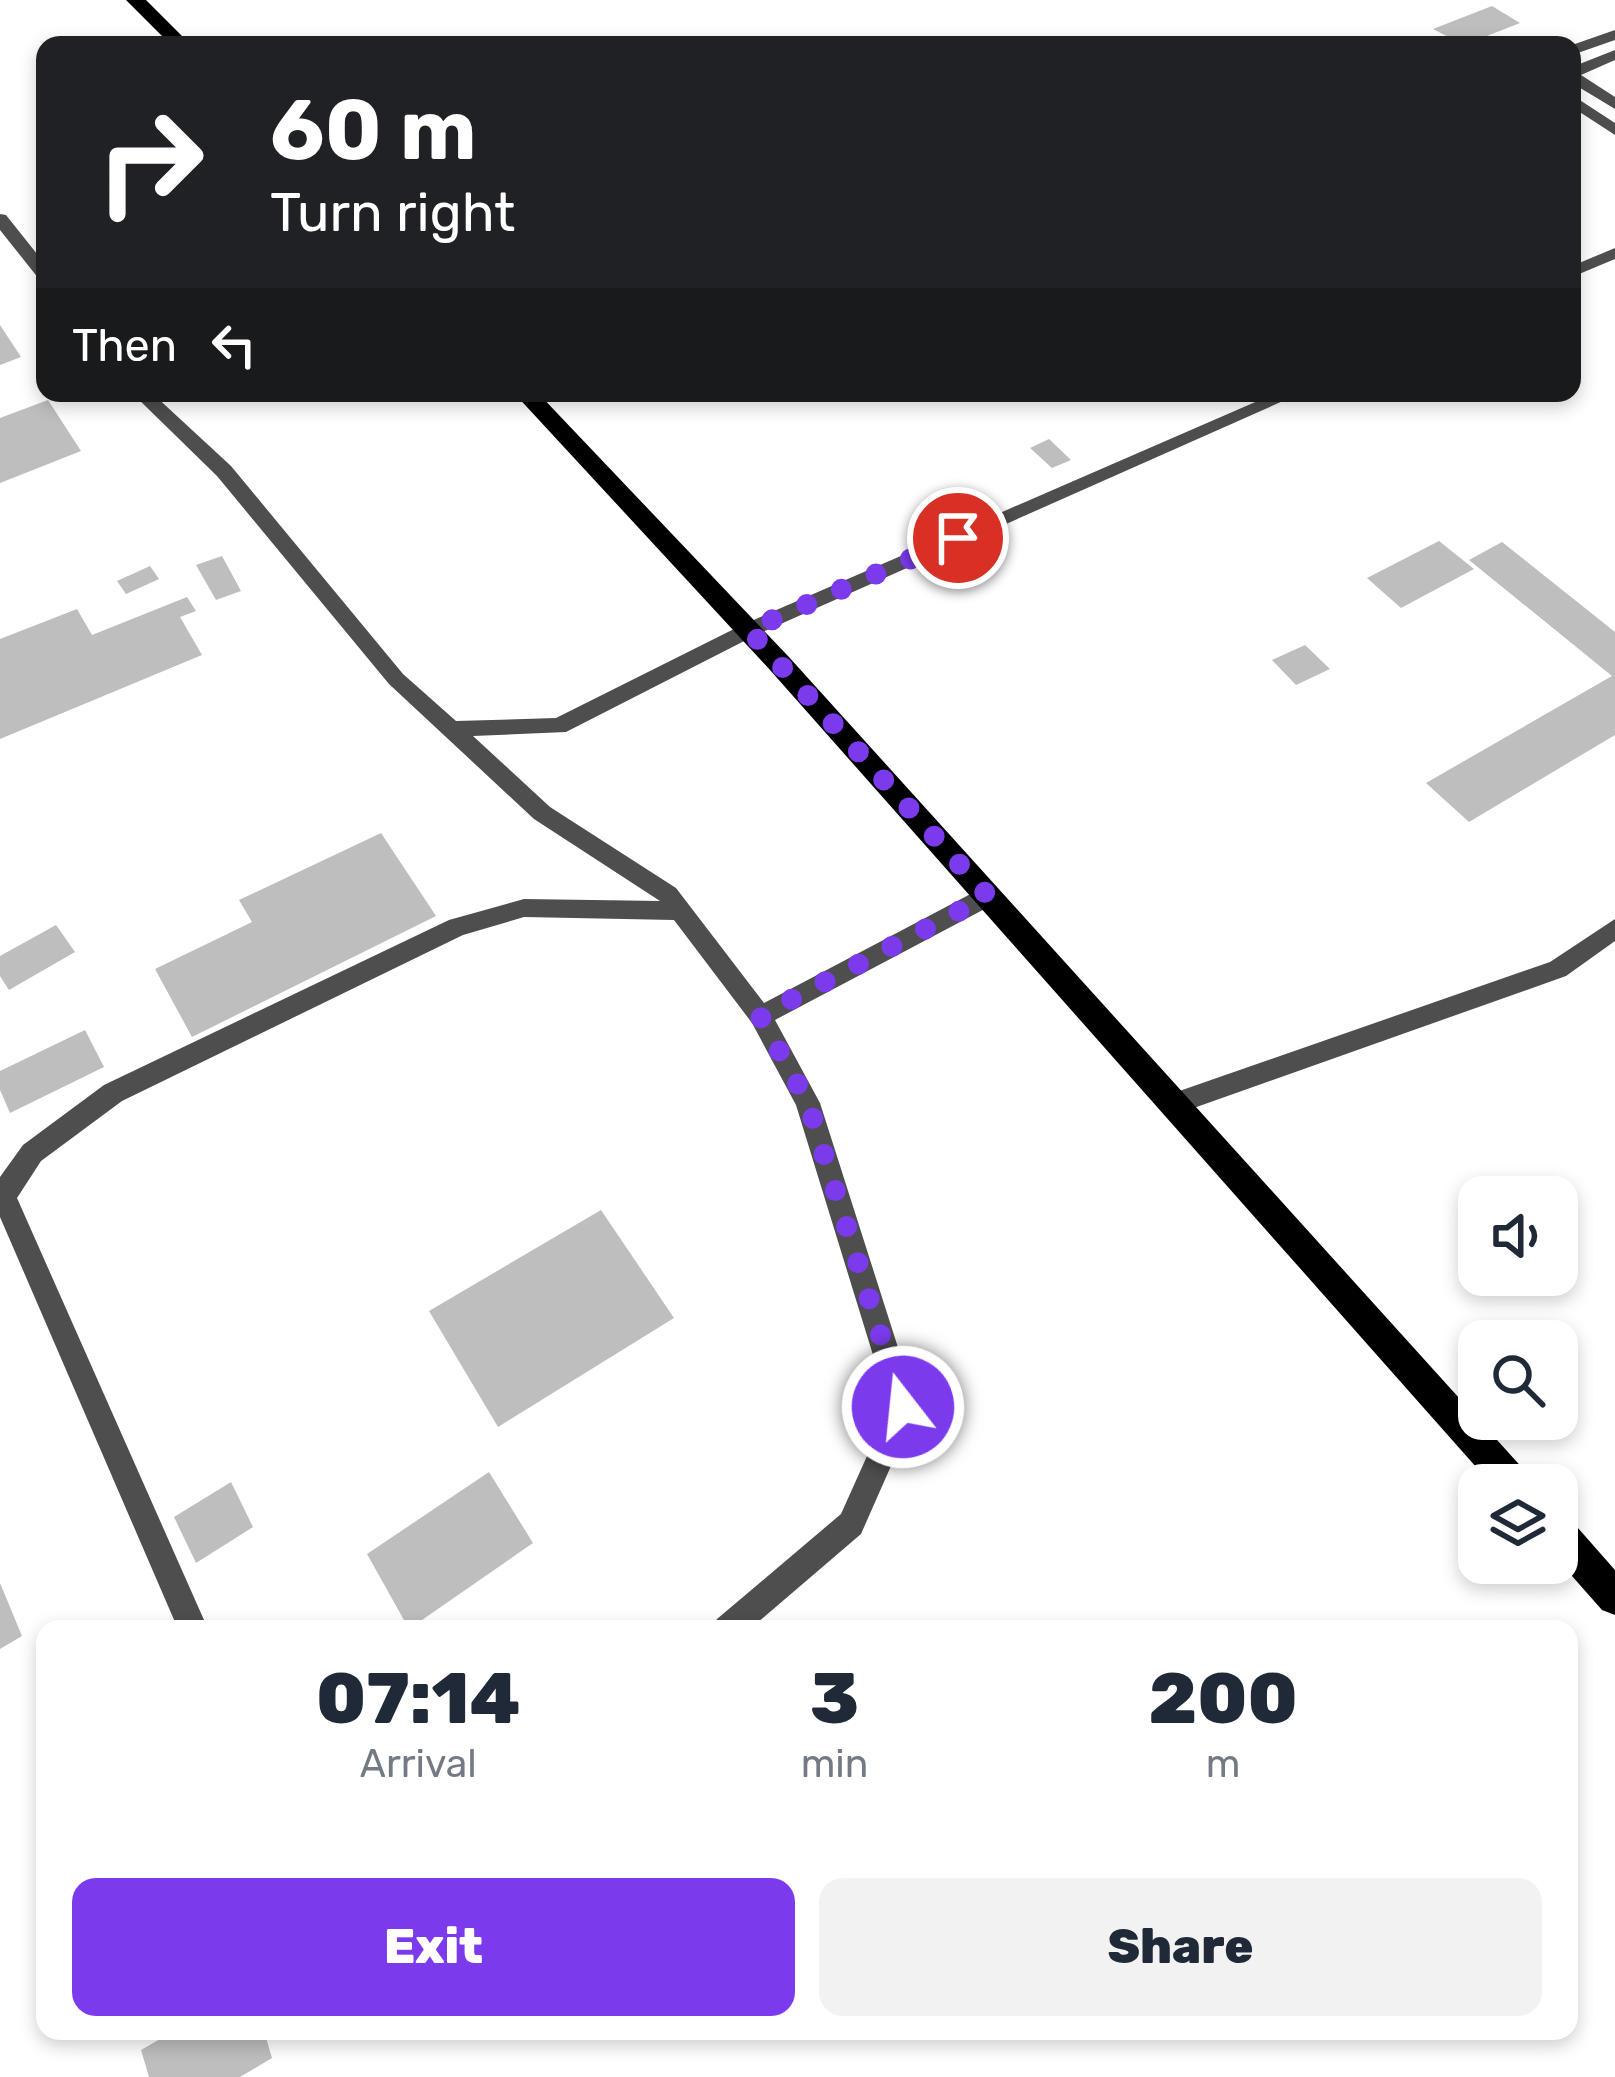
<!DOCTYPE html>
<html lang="en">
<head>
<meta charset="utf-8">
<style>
  body { margin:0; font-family:Rubik,sans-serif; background:#f2f2f3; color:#1f2937; height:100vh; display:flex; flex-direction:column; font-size:45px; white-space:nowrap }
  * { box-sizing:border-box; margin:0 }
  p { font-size:39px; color:#747a83 }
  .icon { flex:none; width:66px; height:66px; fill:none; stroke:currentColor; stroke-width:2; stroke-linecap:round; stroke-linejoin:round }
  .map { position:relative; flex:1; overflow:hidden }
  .panel { position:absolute; left:36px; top:1620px; width:1542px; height:420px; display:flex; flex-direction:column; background:#fff; border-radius:24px; box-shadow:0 6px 18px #0003 }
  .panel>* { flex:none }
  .banner { position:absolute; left:36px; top:36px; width:1545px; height:366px; border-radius:24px; box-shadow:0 6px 18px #0003; background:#202124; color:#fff; overflow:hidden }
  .buttons { position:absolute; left:1458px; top:1176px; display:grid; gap:24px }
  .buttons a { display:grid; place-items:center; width:120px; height:120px; border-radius:24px; background:#fff; box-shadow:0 6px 18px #0003; font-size:60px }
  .pin { position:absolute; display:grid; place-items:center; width:102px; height:102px; color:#fff; margin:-51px; border:6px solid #fff; border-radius:50%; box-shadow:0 3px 12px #0007 }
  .me { position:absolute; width:132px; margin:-66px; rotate:344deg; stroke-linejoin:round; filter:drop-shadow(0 0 9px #0008) }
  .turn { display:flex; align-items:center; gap:42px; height:252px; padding:0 36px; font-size:54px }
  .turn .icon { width:156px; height:156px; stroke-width:2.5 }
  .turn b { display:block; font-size:84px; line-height:102px }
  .then { display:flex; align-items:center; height:114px; padding:0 36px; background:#0003; gap:24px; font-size:45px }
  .eta { display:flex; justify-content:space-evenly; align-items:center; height:204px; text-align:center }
  .eta b { font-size:72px; font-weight:800; line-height:84px }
  .primary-button { display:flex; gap:24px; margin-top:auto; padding:24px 36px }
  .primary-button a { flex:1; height:138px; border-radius:24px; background:#7c3aed; color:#fff; font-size:48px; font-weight:800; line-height:138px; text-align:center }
  .primary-button a+a { background:#f2f2f3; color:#1f2937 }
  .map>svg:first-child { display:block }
  .building { fill:#bebebe }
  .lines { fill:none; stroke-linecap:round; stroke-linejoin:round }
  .lane { fill:#4e4e4e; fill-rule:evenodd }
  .street { fill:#4e4e4e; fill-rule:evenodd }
  .primary { fill:#000; fill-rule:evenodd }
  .route { stroke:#7c3aed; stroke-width:21; stroke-dasharray:0 37.8 }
</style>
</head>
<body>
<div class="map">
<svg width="1615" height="2077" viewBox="0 0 1615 2077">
  <rect width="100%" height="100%" fill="#fff"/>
  <g class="building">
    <polygon points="1492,6 1520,23 1464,45 1433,29"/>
    <polygon points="0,325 21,357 0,365"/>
    <polygon points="48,400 81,451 0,483 0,418"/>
    <polygon points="1049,439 1071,460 1052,468 1030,448"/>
    <polygon points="1439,541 1474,569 1401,608 1367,578"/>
    <polygon points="1502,542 1615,632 1615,735 1469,822 1426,783 1612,676 1469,560"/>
    <polygon points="222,556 241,591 216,600 196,565"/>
    <polygon points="150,566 159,579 126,594 117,581"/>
    <polygon points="187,597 196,611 180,617 202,655 0,739 0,639 77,609 92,635"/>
    <polygon points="1305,645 1330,669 1296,685 1272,660"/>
    <polygon points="381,833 436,916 192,1037 155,969 252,922 239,900"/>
    <polygon points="56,925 75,952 9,990 0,976 0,956"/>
    <polygon points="85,1030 104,1067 10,1113 0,1090 0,1071"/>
    <polygon points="601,1210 674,1318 498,1427 429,1311"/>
    <polygon points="489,1472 533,1543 409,1629 367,1554"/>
    <polygon points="231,1482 253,1527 196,1563 174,1517"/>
    <polygon points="0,1583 22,1636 0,1649"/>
    <polygon points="174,2031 264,2031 272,2058 240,2077 149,2077 141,2050"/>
  </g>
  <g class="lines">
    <g class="lane">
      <polygon points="1615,30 1615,40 1572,55 1572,45"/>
      <polygon points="903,39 908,41 911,45 895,45"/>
      <polygon points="1615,50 1615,60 1581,75 1615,97 1615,109 1572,83 1572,67"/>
      <polygon points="1572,95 1615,123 1615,135 1572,107"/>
      <polygon points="1615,248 1615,259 1572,277 1572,266"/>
      <polygon points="1276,393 1301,393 756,635 742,635 739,630 742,625"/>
      <polygon points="1615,919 1615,941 1566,976 1174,1115 1165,1112 1162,1104 1165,1096 1550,962"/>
    </g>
    <g class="street">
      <polygon points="0,214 6,215 45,264 45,280 39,279 0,230"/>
      <polygon points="132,393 152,393 231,466 403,674 456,721 556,718 742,625 756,625 756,635 566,732 473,736 550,807 676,888 764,1003 980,889 996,889 999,896 996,903 775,1020 820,1103 917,1407 861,1534 750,1629 712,1629 717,1619 841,1514 889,1407 796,1105 752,1023 674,920 524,917 463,935 122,1101 41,1161 17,1198 208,1629 178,1629 0,1217 0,1177 23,1145 104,1085 449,920 524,899 660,901 534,819 389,684 217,476"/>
    </g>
    <g class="primary">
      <polygon points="126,0 146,0 191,45 171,45"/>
      <polygon points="514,393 538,393 788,656 1527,1473 1532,1485 1492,1485 770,670"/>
      <polygon points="1557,1514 1570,1519 1615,1570 1615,1615 1602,1610 1557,1559"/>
    </g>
  </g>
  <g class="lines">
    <polyline class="route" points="903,1407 808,1103 760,1016 988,896 749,630 958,538"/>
  </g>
</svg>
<div class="buttons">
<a><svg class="icon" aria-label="sound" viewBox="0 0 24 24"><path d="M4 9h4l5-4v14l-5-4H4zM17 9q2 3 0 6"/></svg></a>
<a><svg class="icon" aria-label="search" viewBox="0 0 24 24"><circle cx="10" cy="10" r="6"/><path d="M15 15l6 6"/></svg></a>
<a><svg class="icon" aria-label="layers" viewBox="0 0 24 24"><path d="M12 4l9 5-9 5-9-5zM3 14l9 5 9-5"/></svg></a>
</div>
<div class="pin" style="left:958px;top:538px;background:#d93025"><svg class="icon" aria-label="arrive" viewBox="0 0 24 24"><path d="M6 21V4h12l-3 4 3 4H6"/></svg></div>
<svg class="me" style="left:903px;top:1407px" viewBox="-20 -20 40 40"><circle r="17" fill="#7c3aed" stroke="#fff" stroke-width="3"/><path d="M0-11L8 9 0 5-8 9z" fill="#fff"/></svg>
<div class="banner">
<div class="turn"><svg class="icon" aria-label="right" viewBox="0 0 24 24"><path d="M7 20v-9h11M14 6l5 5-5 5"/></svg><div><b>60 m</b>Turn right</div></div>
<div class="then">Then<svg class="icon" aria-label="left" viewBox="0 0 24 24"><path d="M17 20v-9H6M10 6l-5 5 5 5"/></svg></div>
</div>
<section class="panel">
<div class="eta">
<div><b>07:14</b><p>Arrival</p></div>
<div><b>3</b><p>min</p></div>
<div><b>200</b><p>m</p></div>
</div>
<div class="primary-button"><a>Exit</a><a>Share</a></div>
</section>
</div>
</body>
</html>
